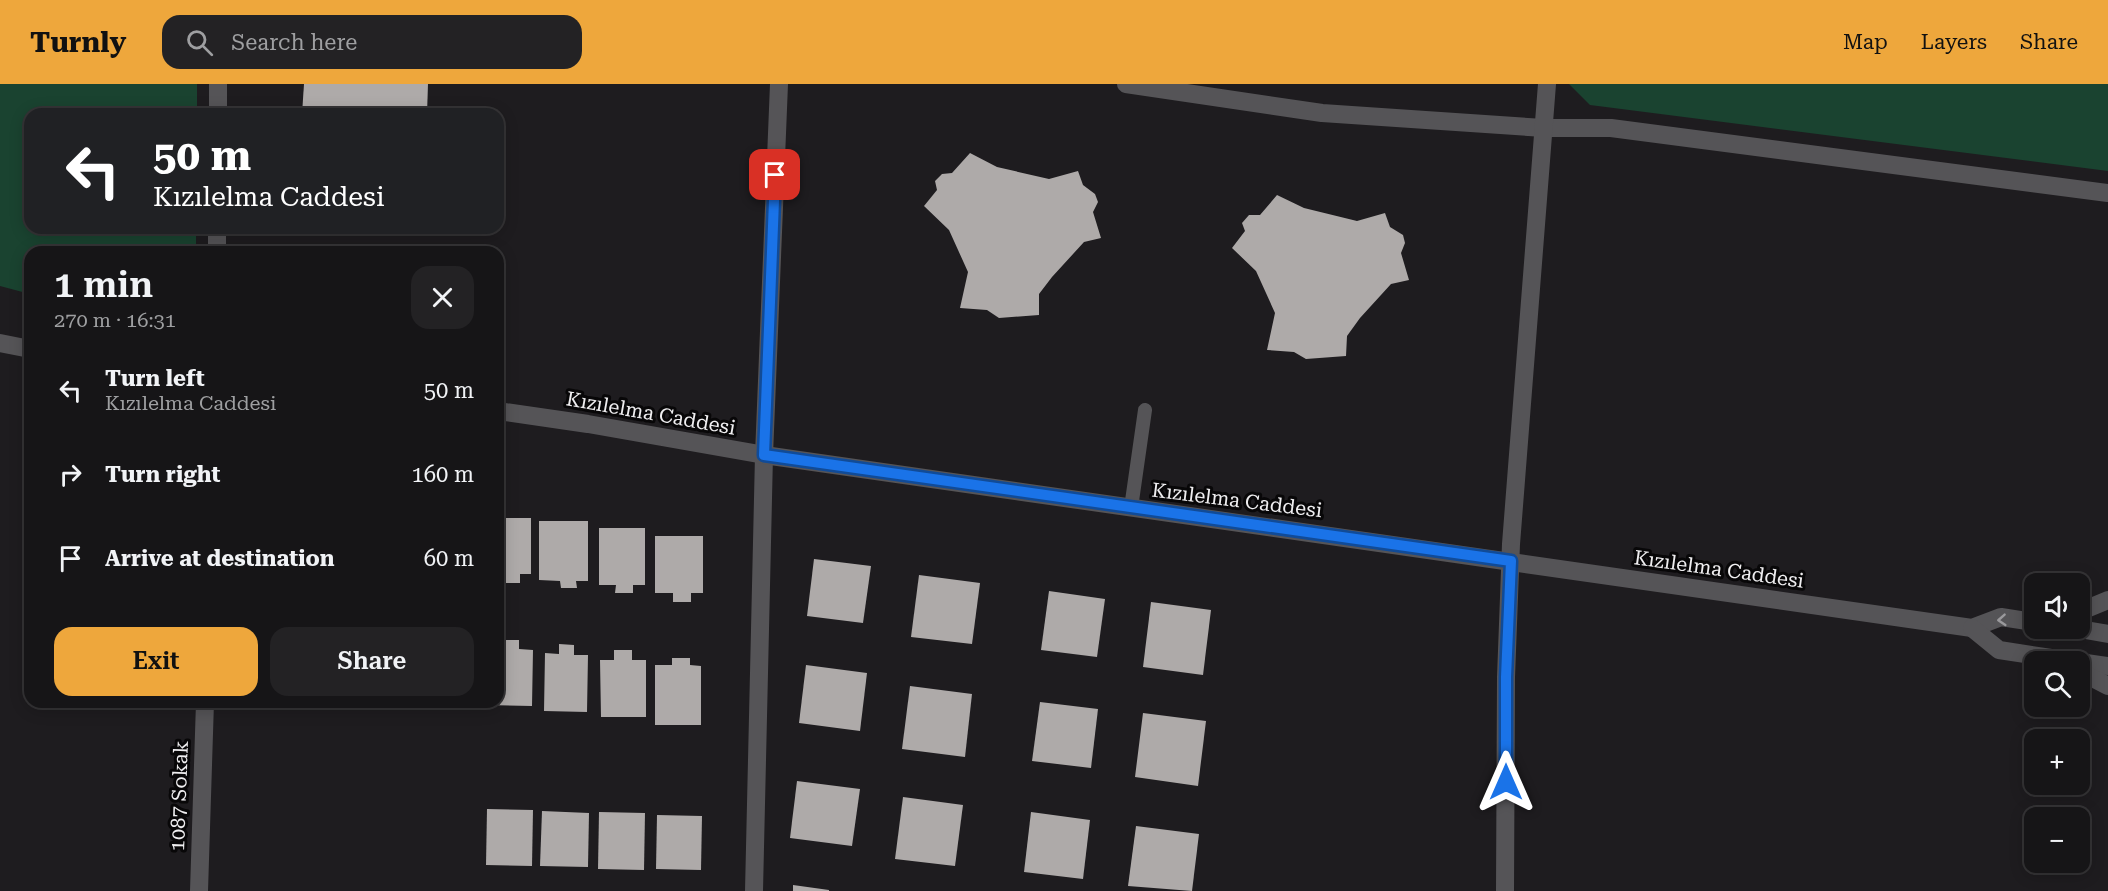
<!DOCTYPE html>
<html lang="en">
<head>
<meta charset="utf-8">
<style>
  body { margin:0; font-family:"Roboto Serif",serif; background:#232224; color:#f1f3f6; height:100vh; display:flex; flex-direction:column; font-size:22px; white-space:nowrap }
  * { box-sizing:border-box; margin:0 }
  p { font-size:20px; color:#9e9fa1 }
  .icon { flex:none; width:33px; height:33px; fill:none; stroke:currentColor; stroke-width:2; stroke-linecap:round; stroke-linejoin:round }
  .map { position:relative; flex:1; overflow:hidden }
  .details { position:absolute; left:24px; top:162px; width:480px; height:462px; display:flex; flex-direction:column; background:#161517; border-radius:18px; box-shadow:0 3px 15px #0003,0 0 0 2px #353436 }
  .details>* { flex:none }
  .hud { position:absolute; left:24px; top:24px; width:480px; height:126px; border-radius:18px; box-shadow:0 3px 15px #0003,0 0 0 2px #353436; background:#202124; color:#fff; overflow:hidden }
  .controls { position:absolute; left:2024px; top:489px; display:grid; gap:12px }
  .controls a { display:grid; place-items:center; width:66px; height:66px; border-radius:12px; background:#161517; box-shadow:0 3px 15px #0003,0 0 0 2px #353436; font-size:30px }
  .pin { position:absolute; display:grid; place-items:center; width:51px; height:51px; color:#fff; margin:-26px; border-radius:12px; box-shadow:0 3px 9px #0006 }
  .me { position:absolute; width:66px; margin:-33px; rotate:0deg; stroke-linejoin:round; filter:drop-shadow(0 0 4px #0008) }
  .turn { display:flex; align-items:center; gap:21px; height:126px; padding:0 30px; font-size:27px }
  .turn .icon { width:78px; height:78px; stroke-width:2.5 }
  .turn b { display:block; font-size:42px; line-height:51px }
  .round { display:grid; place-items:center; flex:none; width:63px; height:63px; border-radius:18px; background:#232224 }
  .head { display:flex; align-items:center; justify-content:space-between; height:102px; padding:0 30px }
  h1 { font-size:36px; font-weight:600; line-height:45px }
  .cta { display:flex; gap:12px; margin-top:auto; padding:12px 30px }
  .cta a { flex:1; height:69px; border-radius:18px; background:#eea73c; color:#111; font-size:24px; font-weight:600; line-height:69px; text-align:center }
  .cta a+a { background:#232224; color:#f1f3f6 }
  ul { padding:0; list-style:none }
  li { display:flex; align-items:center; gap:18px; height:84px; padding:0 30px }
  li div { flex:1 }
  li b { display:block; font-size:22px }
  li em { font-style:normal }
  header { display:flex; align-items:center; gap:36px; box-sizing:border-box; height:84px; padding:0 30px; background:#eea73c; color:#111 }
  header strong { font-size:28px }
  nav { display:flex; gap:33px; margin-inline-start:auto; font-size:21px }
  .search { width:420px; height:54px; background:#232224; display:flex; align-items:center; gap:15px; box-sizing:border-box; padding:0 21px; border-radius:18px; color:#9e9fa1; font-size:22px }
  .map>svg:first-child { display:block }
  .green { fill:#1a4330 }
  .building { fill:#aeaaa9 }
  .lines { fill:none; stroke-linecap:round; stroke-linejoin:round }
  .lane { stroke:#555457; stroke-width:14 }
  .street { stroke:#555457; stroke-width:18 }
  .secondary { stroke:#555457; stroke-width:18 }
  .oneway { stroke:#9a999c }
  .route-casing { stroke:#114b97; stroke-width:15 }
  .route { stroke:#1a73e8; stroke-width:10 }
  .labels { text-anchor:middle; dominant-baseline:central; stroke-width:6; stroke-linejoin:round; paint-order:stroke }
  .street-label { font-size:20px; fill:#efeef0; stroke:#080708 }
</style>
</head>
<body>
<header>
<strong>Turnly</strong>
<div class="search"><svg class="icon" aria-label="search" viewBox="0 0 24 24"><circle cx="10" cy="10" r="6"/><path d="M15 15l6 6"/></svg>Search here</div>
<nav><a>Map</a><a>Layers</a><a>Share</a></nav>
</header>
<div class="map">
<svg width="2108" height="807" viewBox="0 0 2108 807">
  <rect width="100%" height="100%" fill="#1e1c1f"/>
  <g class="green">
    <polygon points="0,0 197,0 197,30 30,30 30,144 196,144 196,168 30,168 30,210 0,202"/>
    <polygon points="1569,0 2108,0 2108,87 1590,21"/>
  </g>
  <g class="building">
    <polygon points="304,0 428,0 427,30 302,30"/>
    <polygon points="970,69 997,83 1049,95 1078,87 1083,101 1095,110 1098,118 1093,128 1101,154 1084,158 1052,193 1039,210 1039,231 999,234 987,226 960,224 968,188 949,146 924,122 937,106 935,97 942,90 952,89"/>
    <polygon points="1277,111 1304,124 1357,137 1385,129 1390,143 1403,151 1405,159 1401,169 1409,196 1391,200 1360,234 1347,252 1346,272 1306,275 1294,268 1267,266 1275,229 1256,187 1232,164 1245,147 1242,139 1249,131 1260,131"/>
    <polygon points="498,434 531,434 531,490 520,490 520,499 502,499 501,490 498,490"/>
    <polygon points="539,437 588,437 588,497 576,497 577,504 561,504 560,497 539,496"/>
    <polygon points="599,444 645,444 645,501 633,501 633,509 615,509 616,501 599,501"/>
    <polygon points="655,452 703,452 703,509 691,509 691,518 673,518 673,509 655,509"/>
    <polygon points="814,475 871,482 863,539 807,532"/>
    <polygon points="919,491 980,499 972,560 911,553"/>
    <polygon points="1049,507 1105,515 1097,573 1041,566"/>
    <polygon points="1151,518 1211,526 1203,591 1143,583"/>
    <polygon points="501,556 519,556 519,565 533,566 532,622 485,621 485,618 498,618 498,565 501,565"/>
    <polygon points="559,560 574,561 574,571 588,571 587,628 544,627 545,569 559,570"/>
    <polygon points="614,566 632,566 632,576 646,576 646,633 601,633 600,576 614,576"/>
    <polygon points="672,574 690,574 690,581 701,582 701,641 655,641 655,581 672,581"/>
    <polygon points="806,581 867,589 860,647 799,639"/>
    <polygon points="910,602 972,610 965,673 902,665"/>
    <polygon points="1040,618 1098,625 1091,684 1032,677"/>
    <polygon points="1143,629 1206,637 1198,702 1135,693"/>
    <polygon points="797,697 860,705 852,762 790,754"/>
    <polygon points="903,713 963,721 955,782 895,775"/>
    <polygon points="487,725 533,726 532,782 486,781"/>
    <polygon points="542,727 589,729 588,783 540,782"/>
    <polygon points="599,728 645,729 644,786 598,785"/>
    <polygon points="1031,728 1090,736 1083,795 1024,788"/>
    <polygon points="657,731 702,732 701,786 656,785"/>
    <polygon points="1136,742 1199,750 1192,807 1128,802"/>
    <polygon points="793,801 829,806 829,807 793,807"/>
  </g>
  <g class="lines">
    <polyline class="lane" points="1131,424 1145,326"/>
    <g class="street">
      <polyline points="1126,0 1322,29 1544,44 1611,44 2108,109"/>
      <polyline points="218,30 218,0"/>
      <polyline points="217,168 217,144"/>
      <polyline points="199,807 205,618"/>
      <polyline points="754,807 764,371 779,0"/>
      <polyline points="1505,807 1506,593 1511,460 1547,0"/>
    </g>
    <g class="secondary">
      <polyline points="0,259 30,265"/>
      <polyline points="498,327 588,340 764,371 1972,544 2001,533 2034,538"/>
      <polyline points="2079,528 2108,516"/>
      <polyline points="1972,544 1999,566 2078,578"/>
      <polyline points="2074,544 2108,550"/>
      <polyline points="2079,578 2108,582"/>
      <polyline points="2079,587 2108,602"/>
    </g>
  </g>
  <defs><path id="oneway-chevron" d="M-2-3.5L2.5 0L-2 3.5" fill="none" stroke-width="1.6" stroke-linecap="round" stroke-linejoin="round" transform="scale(1.5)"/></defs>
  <use class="oneway" href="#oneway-chevron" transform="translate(2002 536) rotate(176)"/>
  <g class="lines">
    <defs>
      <polyline id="route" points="775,91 764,371 1511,477 1506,593 1506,698"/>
    </defs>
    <use href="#route" class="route-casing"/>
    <use href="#route" class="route"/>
  </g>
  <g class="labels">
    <g class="street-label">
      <text transform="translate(651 329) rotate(10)">Kızılelma Caddesi</text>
      <text transform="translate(1237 416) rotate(7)">Kızılelma Caddesi</text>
      <text transform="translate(1719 485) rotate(8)">Kızılelma Caddesi</text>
      <text transform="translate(179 712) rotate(-88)">1087 Sokak</text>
    </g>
  </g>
</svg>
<div class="controls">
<a><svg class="icon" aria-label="sound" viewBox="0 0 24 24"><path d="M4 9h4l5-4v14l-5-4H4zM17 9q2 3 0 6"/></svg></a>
<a><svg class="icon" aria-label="search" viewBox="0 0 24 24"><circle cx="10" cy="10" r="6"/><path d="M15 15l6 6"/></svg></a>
<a>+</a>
<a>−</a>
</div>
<div class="pin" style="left:775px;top:91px;background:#d93025"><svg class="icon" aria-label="arrive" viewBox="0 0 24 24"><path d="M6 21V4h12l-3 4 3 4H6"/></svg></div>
<svg class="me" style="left:1506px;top:698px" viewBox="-20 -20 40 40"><path d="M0-17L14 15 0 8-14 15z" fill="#1a73e8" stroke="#fff" stroke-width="4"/></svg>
<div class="hud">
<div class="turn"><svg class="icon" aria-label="left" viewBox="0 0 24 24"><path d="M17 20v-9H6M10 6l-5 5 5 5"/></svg><div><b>50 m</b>Kızılelma Caddesi</div></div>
</div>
<section class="details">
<div class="head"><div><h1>1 min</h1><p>270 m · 16:31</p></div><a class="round"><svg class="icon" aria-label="close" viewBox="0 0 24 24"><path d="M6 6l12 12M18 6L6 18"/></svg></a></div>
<ul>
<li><svg class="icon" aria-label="left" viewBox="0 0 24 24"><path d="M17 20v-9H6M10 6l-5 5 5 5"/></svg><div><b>Turn left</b><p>Kızılelma Caddesi</p></div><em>50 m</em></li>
<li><svg class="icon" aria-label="right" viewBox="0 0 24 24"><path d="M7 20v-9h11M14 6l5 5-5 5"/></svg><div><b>Turn right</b></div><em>160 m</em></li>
<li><svg class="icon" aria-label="arrive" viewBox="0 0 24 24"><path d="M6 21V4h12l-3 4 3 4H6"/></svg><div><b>Arrive at destination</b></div><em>60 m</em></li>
</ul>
<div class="cta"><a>Exit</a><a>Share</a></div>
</section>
</div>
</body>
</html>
